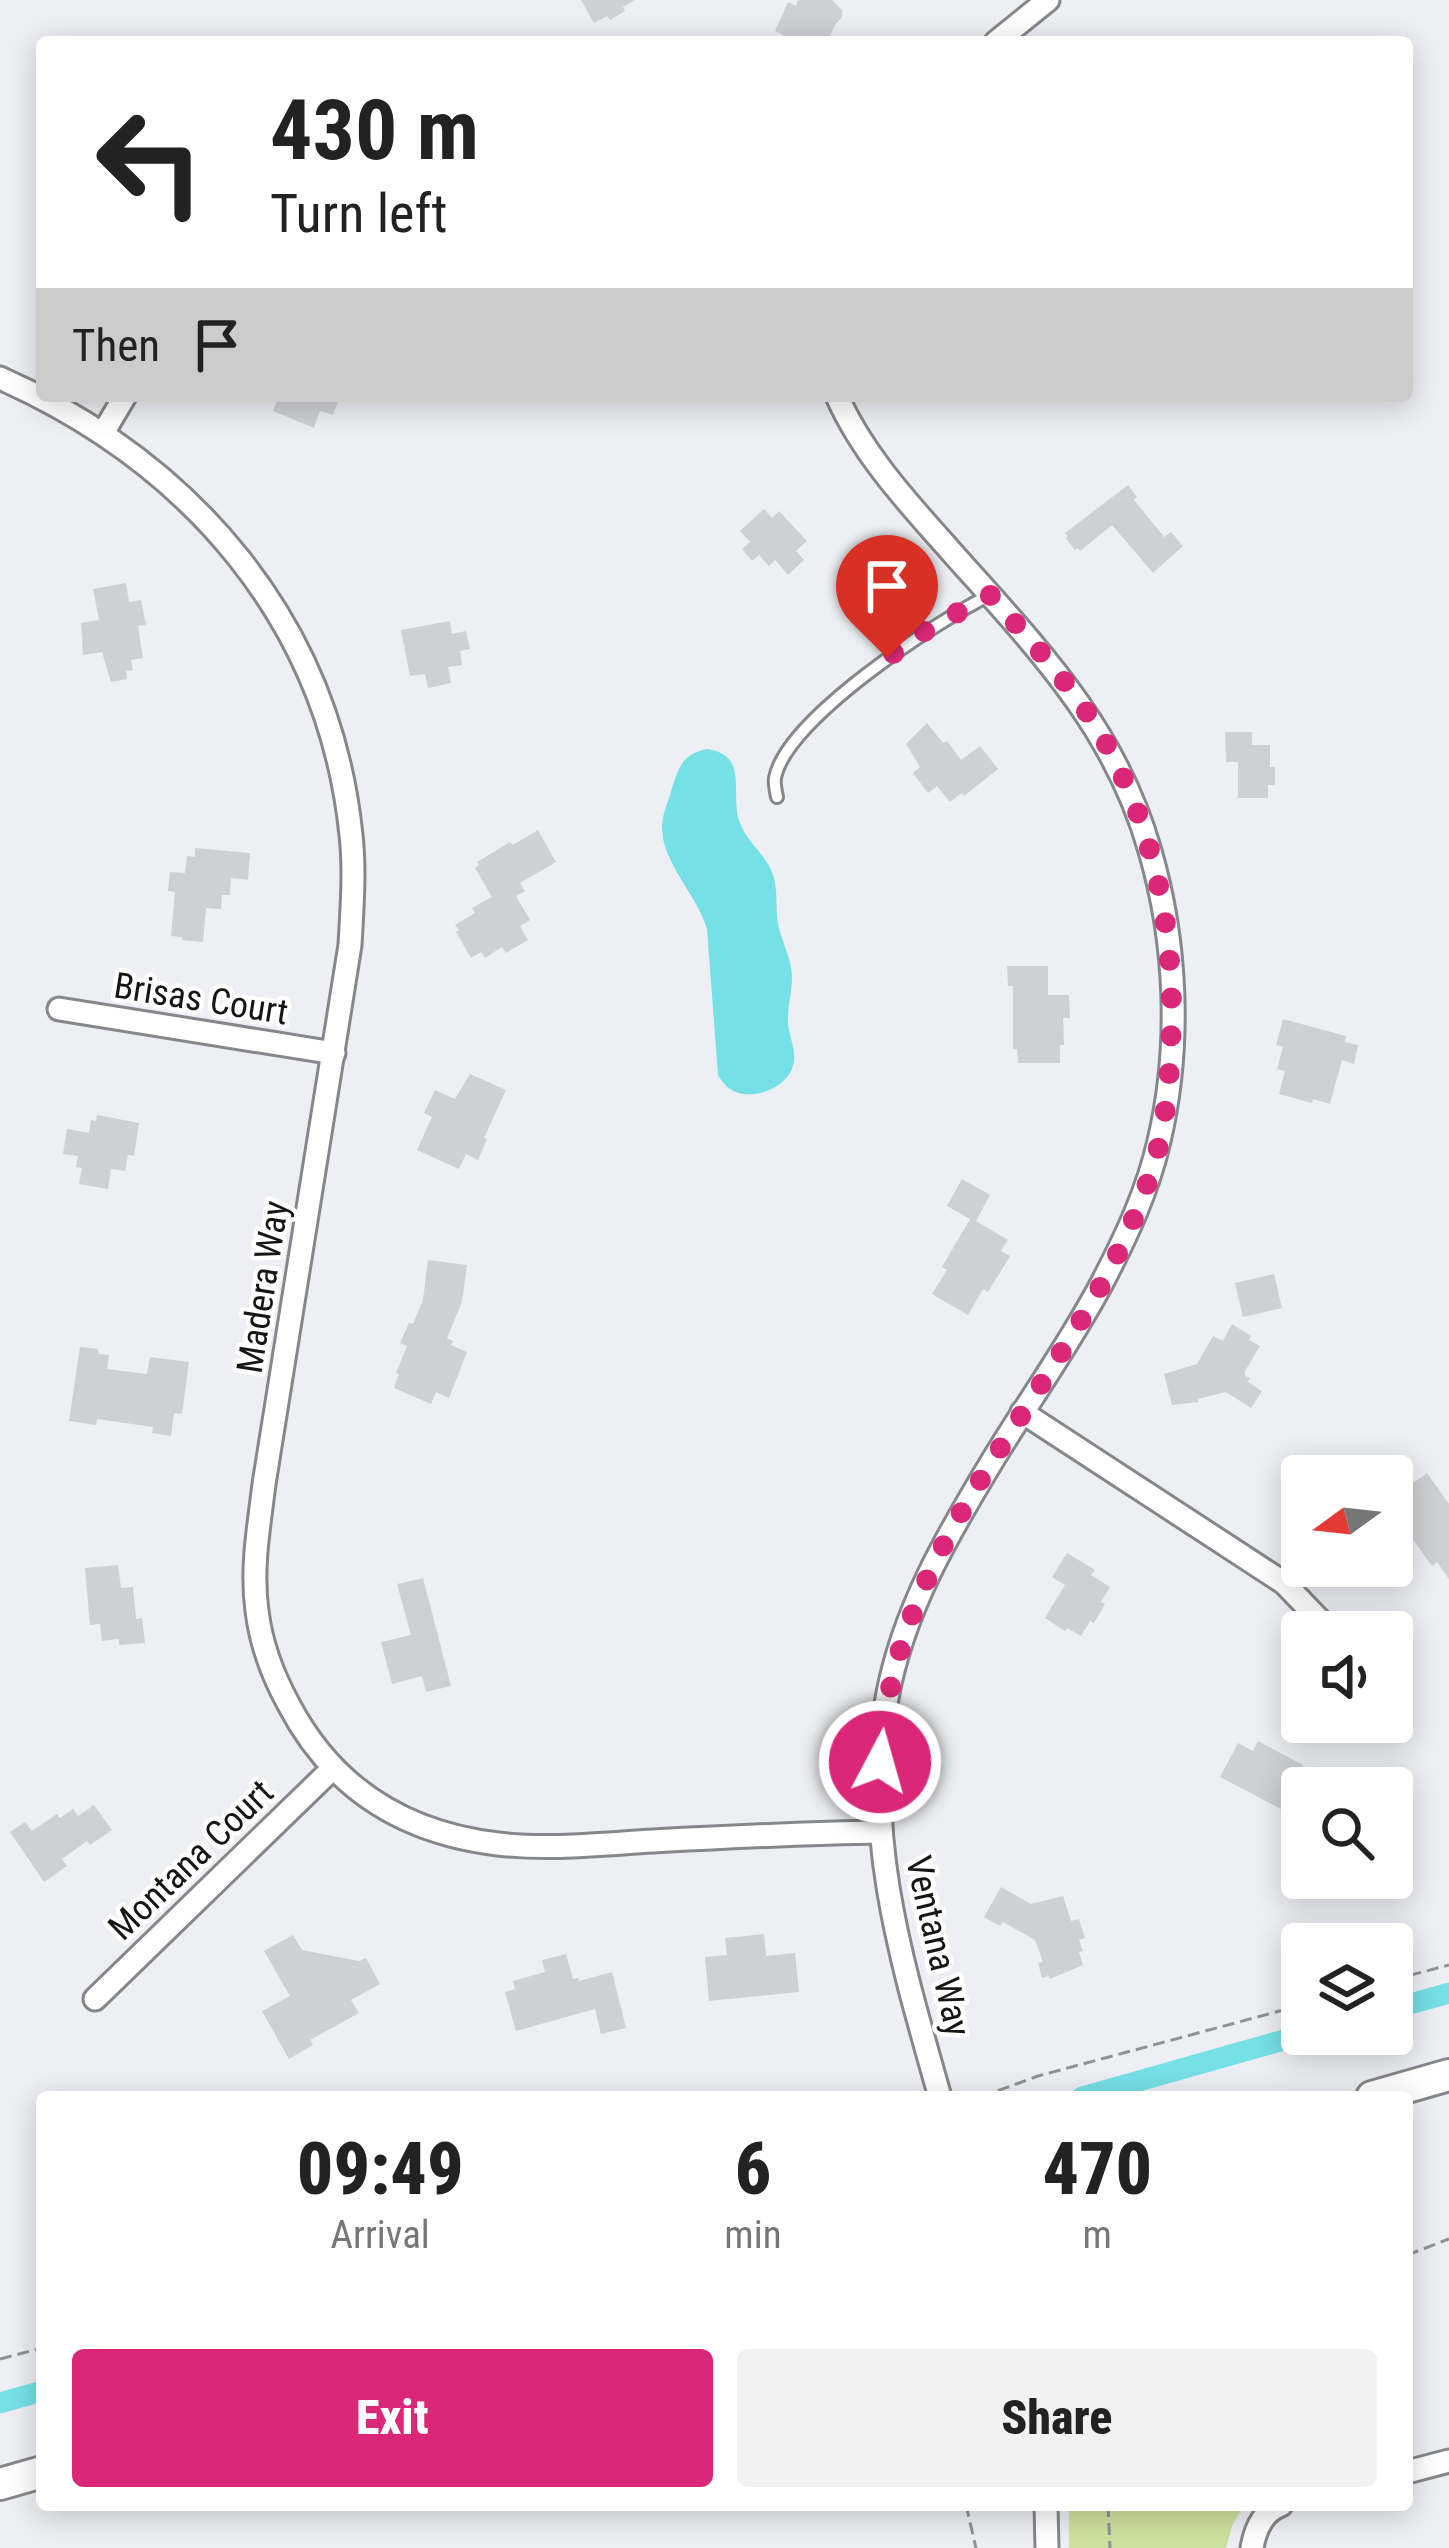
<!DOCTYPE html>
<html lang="en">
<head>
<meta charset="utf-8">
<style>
  body { margin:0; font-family:"Roboto Condensed",sans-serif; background:#f2f2f2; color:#222; height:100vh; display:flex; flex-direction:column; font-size:45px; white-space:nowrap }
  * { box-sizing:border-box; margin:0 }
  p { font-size:39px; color:#767676 }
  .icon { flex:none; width:66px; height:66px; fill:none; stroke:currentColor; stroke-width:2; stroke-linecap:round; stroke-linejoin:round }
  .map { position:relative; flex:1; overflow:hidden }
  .details { position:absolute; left:36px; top:2091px; width:1377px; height:420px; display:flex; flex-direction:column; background:#fff; border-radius:12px; box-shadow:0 6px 30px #0003 }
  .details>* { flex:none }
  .banner { position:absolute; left:36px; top:36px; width:1377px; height:366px; border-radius:12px; box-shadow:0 6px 30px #0003; background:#fff; color:#222; overflow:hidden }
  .needle { width:78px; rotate:255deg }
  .tools { position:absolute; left:1281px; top:1455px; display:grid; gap:24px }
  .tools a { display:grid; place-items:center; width:132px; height:132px; border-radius:12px; background:#fff; box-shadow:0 6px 30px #0003; font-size:60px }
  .pin { position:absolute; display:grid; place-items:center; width:102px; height:102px; color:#fff; margin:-123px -51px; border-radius:50% 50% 50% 0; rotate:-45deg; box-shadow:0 0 12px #0007 }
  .pin .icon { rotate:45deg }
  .me { position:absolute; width:132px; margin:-66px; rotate:6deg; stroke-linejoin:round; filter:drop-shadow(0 0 9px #0008) }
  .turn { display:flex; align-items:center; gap:42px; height:252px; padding:0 36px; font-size:54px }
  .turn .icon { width:156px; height:156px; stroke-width:2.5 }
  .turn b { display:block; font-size:84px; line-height:102px }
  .then { display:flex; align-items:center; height:114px; padding:0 36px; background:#0003; gap:24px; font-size:45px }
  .eta { display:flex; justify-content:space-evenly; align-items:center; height:204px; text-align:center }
  .eta b { font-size:72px; font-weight:800; line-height:84px }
  .cta { display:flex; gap:24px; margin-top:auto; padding:24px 36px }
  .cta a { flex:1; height:138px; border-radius:12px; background:#db2777; color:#fff; font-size:48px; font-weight:800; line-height:138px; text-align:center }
  .cta a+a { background:#f2f2f2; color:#222 }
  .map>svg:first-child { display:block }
  .green { fill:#cee29f }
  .water { fill:#76e0e7 }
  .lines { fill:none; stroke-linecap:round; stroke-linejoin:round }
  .canal { stroke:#76e0e7; stroke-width:21 }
  .building { fill:#ced0d4 }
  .service-casing { stroke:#85878b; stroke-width:16 }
  .minor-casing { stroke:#85878b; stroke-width:27 }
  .secondary-casing { stroke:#85878b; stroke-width:36 }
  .path { stroke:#919295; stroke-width:3; stroke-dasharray:12 6; stroke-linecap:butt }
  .service { stroke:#fff; stroke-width:10 }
  .minor { stroke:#fff; stroke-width:21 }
  .secondary { stroke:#fff; stroke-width:30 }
  .route { stroke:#db2777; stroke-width:21; stroke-dasharray:0 37.8 }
  .labels { text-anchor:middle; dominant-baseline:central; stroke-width:9; stroke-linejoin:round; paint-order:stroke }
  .street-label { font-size:36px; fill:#151517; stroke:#fff }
</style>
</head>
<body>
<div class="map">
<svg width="1449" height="2548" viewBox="0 0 1449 2548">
  <rect width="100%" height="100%" fill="#edeff4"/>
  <polygon class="green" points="1069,2505 1244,2505 1232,2526 1226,2548 1069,2548"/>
  <path class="water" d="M707,749C750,755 729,793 740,823C747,841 763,853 771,870C779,887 775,907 778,924C782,943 792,959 792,978C792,993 787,1008 788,1024C790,1040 798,1053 792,1069C786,1083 770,1092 755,1094C738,1096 726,1090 718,1075L707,929C697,894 661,863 662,825C663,812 669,800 672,788C679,766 683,754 707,749Z"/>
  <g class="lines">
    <g class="canal">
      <polyline points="1392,2009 1449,1993"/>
      <polyline points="1082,2097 1305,2034"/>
      <polyline points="0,2403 42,2391"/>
    </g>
  </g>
  <g class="building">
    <polygon points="581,0 635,0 623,7 625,11 610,20 607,16 594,23"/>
    <polygon points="798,0 832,0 842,10 842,17 835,25 827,42 780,42 783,35 775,31 788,2 796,6"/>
    <polygon points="279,396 340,396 333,415 320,411 314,428 273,411"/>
    <polygon points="1128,485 1137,497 1134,500 1164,537 1171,532 1183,546 1153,573 1112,525 1080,551 1078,548 1075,550 1066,538 1068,536 1065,533"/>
    <polygon points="764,509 772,518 779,511 807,541 796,551 804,560 788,575 775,560 769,566 759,555 752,561 742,549 750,542 740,531"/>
    <polygon points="126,583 129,602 141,600 146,625 138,626 143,658 131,660 133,670 126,671 127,679 111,682 102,652 83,655 81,623 99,620 93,589"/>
    <polygon points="450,621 452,634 466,631 470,649 460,651 462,665 448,667 451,683 428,688 425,674 410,676 401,630"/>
    <polygon points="927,723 943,743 947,741 961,760 980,746 998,769 964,796 962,793 950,802 937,786 928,793 913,773 920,767 906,744"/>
    <polygon points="1225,732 1252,732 1252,745 1270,745 1270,767 1275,767 1275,785 1268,785 1268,798 1238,798 1238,762 1226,762"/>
    <polygon points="538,830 556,862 520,883 525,891 516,896 530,920 520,926 528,940 506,953 502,947 485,958 481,952 471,958 456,932 459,930 455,925 475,913 472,908 492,897 475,868 479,865 477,862 510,842 513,845"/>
    <polygon points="195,848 250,853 248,880 231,878 230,895 222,895 221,909 206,908 203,942 182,940 182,937 171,936 175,892 168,891 170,872 185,873 187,856 195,857"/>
    <polygon points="1007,966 1048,966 1048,995 1069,995 1070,1018 1063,1018 1064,1045 1060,1045 1060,1063 1018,1063 1017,1049 1013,1049 1013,986 1008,986"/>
    <polygon points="1283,1019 1346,1036 1345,1042 1358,1045 1354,1064 1342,1060 1330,1104 1313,1099 1312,1103 1279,1094 1285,1071 1277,1069 1283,1047 1276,1045"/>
    <polygon points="470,1074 506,1090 484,1138 487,1139 478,1160 466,1154 459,1169 417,1150 432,1117 424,1113 435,1090 455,1099"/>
    <polygon points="97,1115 139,1123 134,1156 128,1155 125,1171 111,1169 108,1189 79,1184 82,1168 76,1167 78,1156 63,1154 67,1129 89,1133 91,1120 96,1121"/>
    <polygon points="962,1179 990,1195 976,1221 1008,1240 1001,1251 1010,1256 988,1292 983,1289 968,1315 932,1294 947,1270 942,1267 970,1219 947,1206"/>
    <polygon points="428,1260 467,1265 462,1302 447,1338 453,1341 451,1345 467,1352 449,1398 436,1392 431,1404 394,1388 399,1374 396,1373 407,1346 400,1343 409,1323 413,1324 423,1300"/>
    <polygon points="1274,1274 1282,1308 1243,1317 1235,1283"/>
    <polygon points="1232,1324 1251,1336 1249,1340 1260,1346 1245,1371 1245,1376 1250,1378 1248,1382 1262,1391 1251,1408 1226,1392 1198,1399 1198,1402 1172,1405 1164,1374 1197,1364 1213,1336 1223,1341"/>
    <polygon points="80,1347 98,1349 99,1354 109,1355 107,1369 147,1374 150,1357 189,1362 182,1414 174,1413 171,1436 152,1433 153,1427 97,1419 96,1425 69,1421"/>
    <polygon points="1427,1473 1449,1504 1449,1579 1437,1562 1432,1566 1392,1510 1392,1498"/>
    <polygon points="1067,1553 1095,1570 1091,1575 1110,1587 1101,1602 1105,1604 1094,1623 1090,1621 1081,1636 1067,1628 1065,1631 1045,1618 1065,1585 1052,1577"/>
    <polygon points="118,1565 121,1588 133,1587 136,1619 142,1618 145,1643 119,1645 119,1639 102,1641 100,1624 90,1625 85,1568"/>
    <polygon points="423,1578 451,1686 426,1692 422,1676 392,1684 381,1642 411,1635 397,1584"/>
    <polygon points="1258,1741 1303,1765 1281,1809 1220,1777 1238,1743 1253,1751"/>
    <polygon points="94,1805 112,1830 90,1845 87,1841 62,1859 67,1866 44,1882 10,1832 25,1822 32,1831 57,1814 60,1818 73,1809 78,1816"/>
    <polygon points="1001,1887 1031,1904 1063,1896 1071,1921 1079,1919 1085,1938 1079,1940 1083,1951 1079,1952 1083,1965 1050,1979 1048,1976 1042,1978 1038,1963 1043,1962 1035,1940 1003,1922 1000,1926 984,1917"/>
    <polygon points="764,1934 766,1956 795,1953 799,1992 709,2001 705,1957 727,1955 725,1938"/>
    <polygon points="293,1935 302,1950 359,1961 366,1958 380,1984 351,2000 359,2013 310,2040 313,2045 289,2059 262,2011 290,1996 264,1951"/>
    <polygon points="566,1954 573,1979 578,1978 579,1981 612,1972 626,2028 601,2034 595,2009 516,2031 505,1992 515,1989 513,1981 545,1972 542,1960"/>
  </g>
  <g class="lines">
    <defs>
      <path id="service" d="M777,797C776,792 774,783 775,778C786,719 937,621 990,595"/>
      <g id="minor">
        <polyline points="996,42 1048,0"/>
        <path d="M0,378C191,463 329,621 351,835C355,871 352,908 350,945L264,1484C259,1526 251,1568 257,1611C261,1644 273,1676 289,1705C333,1789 404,1833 498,1844C549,1850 602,1844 653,1841C728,1837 804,1833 880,1832"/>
        <path d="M837,396C862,453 907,502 948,548C1033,644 1114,724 1150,851C1177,944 1181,1047 1159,1141C1148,1190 1126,1237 1103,1281C1071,1342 1030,1399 994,1458C948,1534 903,1610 887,1698C862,1836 903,1966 940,2097"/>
        <polyline points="103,433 125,396"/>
        <polyline points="59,1009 334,1053"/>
        <polyline points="1022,1412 1284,1583 1331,1632"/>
        <polyline points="95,1999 332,1769"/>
        <polyline points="1407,2472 1449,2461"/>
        <polyline points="1046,2505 1047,2548"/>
        <path d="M1252,2548C1255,2530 1262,2512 1281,2505"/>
      </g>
      <g id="secondary">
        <polyline points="1372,2097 1449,2075"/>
        <polyline points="0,2484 42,2472"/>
      </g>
    </defs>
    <use href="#service" class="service-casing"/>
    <use href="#minor" class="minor-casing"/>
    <use href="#secondary" class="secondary-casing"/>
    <g class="path">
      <polyline points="1392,1980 1449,1965"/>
      <polyline points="981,2097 1038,2076 1302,2005"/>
      <polyline points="1407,2255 1449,2239"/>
      <polyline points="0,2359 42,2348"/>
      <polyline points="966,2505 976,2548"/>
      <polyline points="1108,2505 1110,2548"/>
    </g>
    <use href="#service" class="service"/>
    <use href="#minor" class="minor"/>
    <use href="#secondary" class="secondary"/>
  </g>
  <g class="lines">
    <path class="route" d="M880,1762C892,1588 985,1478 1072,1335C1108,1277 1142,1212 1159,1145C1167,1110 1170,1072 1171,1036C1175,932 1155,830 1103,738C1073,686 1030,640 990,595L931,627L887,658"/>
  </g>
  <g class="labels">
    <g class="street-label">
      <text transform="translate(201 999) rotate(9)">Brisas Court</text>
      <text transform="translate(263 1287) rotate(-81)">Madera Way</text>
      <text transform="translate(191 1860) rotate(-44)">Montana Court</text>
      <text transform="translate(938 1946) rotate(77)">Ventana Way</text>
    </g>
  </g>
</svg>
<div class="tools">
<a><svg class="needle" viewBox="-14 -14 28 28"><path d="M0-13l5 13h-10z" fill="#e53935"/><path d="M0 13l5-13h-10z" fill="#767676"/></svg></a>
<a><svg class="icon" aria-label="sound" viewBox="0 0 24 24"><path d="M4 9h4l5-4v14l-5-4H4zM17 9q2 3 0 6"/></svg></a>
<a><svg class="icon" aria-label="search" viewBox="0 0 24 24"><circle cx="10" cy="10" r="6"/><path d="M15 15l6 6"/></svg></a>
<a><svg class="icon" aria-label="layers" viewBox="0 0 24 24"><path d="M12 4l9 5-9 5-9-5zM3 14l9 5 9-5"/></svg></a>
</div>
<div class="pin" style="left:887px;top:658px;background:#d93025"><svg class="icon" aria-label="arrive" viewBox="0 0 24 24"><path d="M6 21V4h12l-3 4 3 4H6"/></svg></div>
<svg class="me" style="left:880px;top:1762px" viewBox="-20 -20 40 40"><circle r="17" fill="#db2777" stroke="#fff" stroke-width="3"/><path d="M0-11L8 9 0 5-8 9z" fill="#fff"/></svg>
<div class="banner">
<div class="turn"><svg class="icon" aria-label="left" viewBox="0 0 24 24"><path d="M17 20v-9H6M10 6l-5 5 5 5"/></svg><div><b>430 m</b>Turn left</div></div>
<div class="then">Then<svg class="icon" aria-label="arrive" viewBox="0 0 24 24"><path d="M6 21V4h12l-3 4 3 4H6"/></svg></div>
</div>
<section class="details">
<div class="eta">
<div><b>09:49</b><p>Arrival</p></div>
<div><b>6</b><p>min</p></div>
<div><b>470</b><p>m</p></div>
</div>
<div class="cta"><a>Exit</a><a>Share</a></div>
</section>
</div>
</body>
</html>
